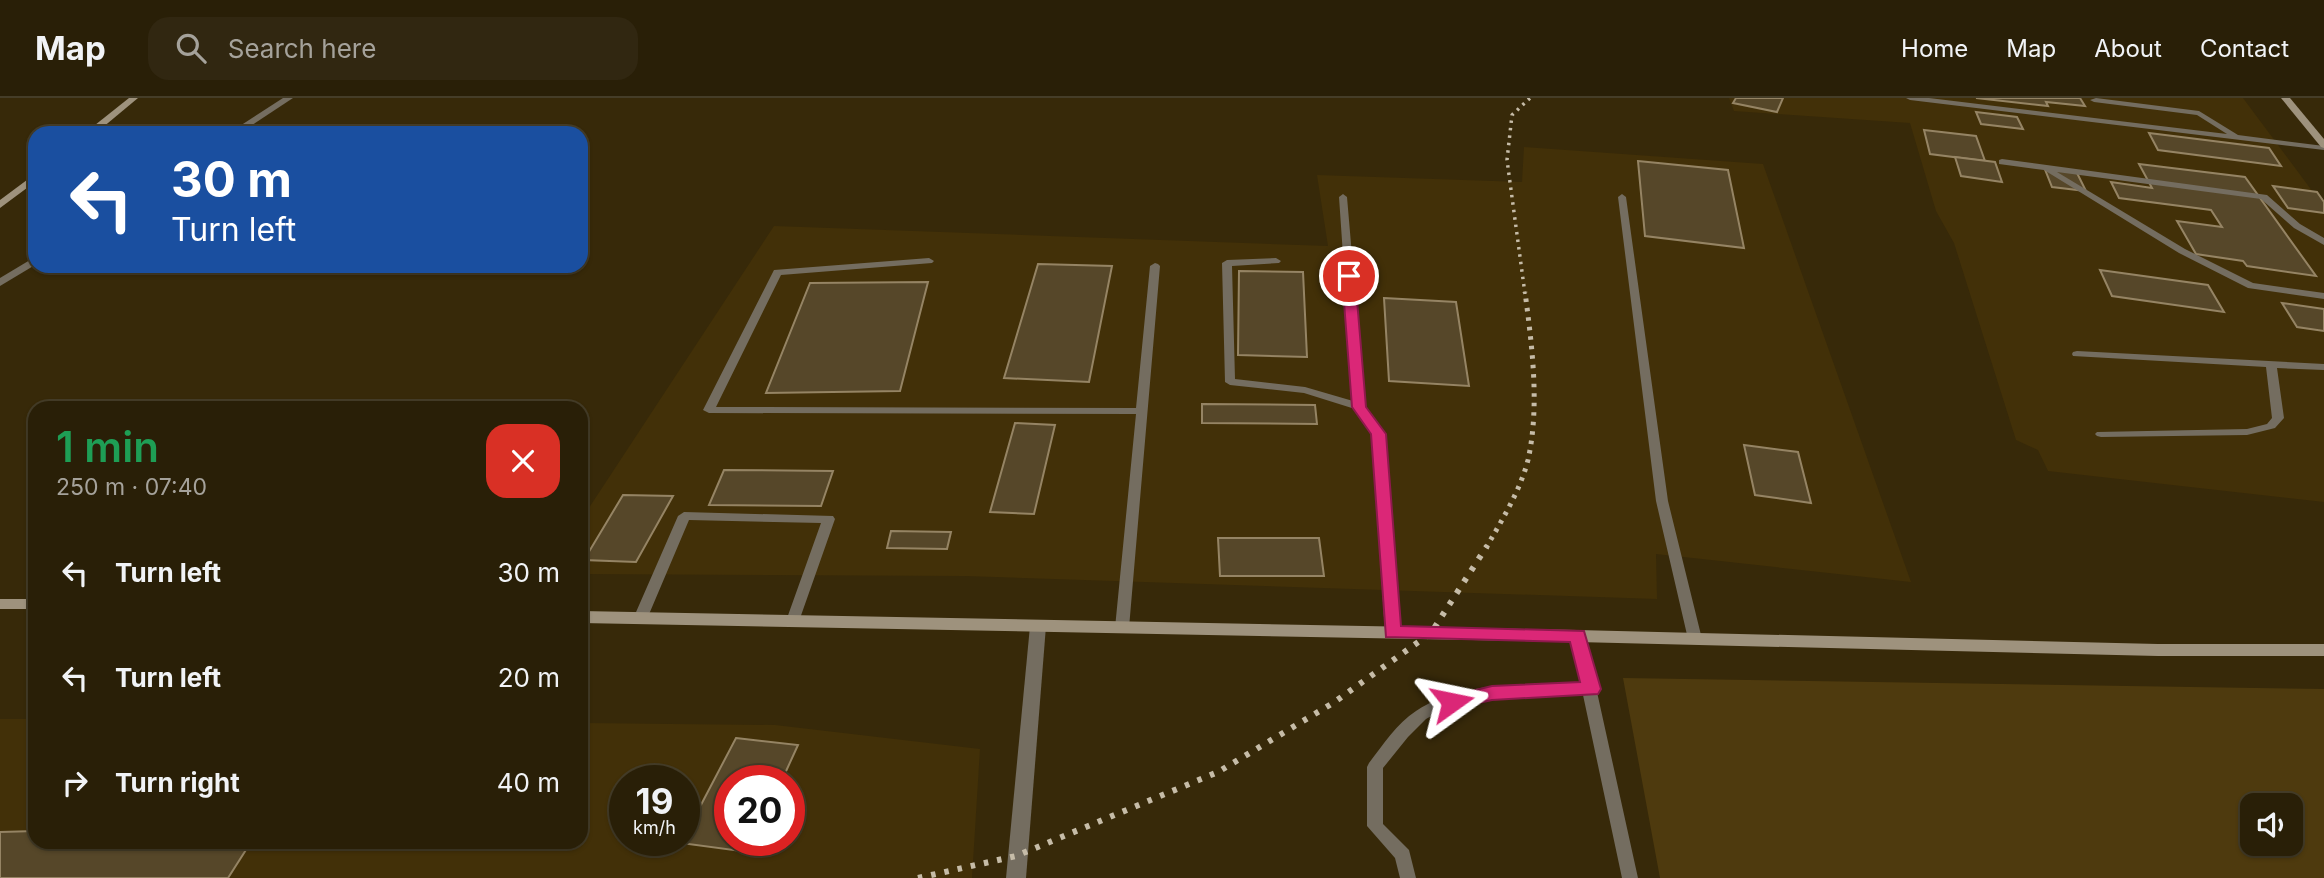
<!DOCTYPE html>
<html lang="en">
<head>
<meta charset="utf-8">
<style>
  body { margin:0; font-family:Inter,sans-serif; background:#312711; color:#f1f3f6; height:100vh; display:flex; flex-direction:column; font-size:26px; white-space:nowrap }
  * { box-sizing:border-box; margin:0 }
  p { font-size:23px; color:#a5a29b }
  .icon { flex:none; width:38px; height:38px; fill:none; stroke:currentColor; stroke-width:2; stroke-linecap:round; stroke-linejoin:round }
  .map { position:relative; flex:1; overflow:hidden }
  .side { position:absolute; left:28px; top:303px; width:560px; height:448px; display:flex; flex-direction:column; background:#291f07; border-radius:21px; box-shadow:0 2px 5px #0004,0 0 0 2px #453d28 }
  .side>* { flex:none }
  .banner { position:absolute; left:28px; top:28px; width:560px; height:147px; border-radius:21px; box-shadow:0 2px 5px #0004,0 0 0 2px #453d28; background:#1a4fa0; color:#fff; overflow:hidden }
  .tools { position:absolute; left:2240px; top:695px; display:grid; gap:14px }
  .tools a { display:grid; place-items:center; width:63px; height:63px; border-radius:14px; background:#291f07; box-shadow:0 2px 5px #0004,0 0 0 2px #453d28; font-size:35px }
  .speed { position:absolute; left:609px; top:667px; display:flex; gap:14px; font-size:35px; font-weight:700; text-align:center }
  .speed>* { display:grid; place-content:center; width:91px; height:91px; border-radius:50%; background:#291f07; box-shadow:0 2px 5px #0004,0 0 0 2px #453d28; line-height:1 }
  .speed small { font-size:18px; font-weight:400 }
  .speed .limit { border:10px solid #d22; background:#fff; color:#111 }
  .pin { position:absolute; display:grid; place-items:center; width:60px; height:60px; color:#fff; margin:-30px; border:4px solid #fff; border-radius:50%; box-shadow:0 2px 7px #0007 }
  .me { position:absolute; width:77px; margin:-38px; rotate:78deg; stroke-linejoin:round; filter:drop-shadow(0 0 5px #0008) }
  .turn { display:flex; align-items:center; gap:24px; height:147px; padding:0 28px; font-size:32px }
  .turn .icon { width:91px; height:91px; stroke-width:2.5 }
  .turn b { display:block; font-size:49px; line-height:60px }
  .round { display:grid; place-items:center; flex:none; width:74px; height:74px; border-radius:21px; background:#312711 }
  .head { display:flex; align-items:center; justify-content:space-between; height:119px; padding:0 28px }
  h1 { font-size:42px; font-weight:600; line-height:52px; color:#1e9e55 }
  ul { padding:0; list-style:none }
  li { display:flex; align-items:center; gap:21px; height:105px; padding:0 28px }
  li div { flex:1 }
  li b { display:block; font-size:26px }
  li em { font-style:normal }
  header { display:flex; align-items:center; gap:42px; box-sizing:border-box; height:98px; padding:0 35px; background:#291f07; border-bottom:2px solid #453d28 }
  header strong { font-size:33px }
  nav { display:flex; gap:38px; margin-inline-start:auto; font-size:24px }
  .search { width:490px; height:63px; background:#312711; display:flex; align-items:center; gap:18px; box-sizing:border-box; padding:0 24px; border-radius:21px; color:#a5a29b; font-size:26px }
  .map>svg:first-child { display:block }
  .built { fill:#423008; fill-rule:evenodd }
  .green { fill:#4e3a0e; fill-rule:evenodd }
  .building { fill:#564729; stroke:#958464; stroke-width:2 }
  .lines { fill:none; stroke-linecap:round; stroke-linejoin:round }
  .lane { fill:#746d60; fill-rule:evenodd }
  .street { fill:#746d60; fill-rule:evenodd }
  .secondary { fill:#9e927d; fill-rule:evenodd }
  .rail-far2 { stroke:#c6bca8; stroke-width:3.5; stroke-dasharray:2.5 5; stroke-linecap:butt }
  .rail-far1 { stroke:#c6bca8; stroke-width:5; stroke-dasharray:3.5 6; stroke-linecap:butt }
  .rail { stroke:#c6bca8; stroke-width:6; stroke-dasharray:4.5 9; stroke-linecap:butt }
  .route { fill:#db2777; stroke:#8e194d; stroke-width:2 }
</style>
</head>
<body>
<header>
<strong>Map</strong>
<div class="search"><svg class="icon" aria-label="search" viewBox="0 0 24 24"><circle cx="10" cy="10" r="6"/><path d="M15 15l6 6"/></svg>Search here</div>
<nav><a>Home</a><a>Map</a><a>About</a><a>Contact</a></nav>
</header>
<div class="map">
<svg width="2324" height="780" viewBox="0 0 2324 780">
  <rect width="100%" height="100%" fill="#372909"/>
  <g class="built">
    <polygon points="1729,0 2243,0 2324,109 2324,404 2048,373 2038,352 2016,342 1954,145 1936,113 1910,25 1734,13"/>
    <polygon points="1524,49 1763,66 1911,484 1656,456 1657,501 965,478 581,476 581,422 774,128 1328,148 1317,77 1522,84"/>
    <path d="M0,621H35V744H581V625L775,627L980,651L972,780H0ZM625,682H684V742H625ZM730,682H789V742H730Z"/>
  </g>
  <path class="green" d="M1623,580L2324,591V780H1660ZM2252,707H2291V746H2252Z"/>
  <g class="building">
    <polygon points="1736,0 1783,0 1777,14 1733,5"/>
    <polygon points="1976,0 2080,0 2085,8 2046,4 2048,8"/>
    <polygon points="1976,14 2017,19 2023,31 1981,26"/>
    <polygon points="1924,32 1976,38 1985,63 1930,56"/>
    <polygon points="2149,35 2269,50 2281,68 2158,52"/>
    <polygon points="1955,59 1995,64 2002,84 1961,78"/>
    <polygon points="1638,63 1728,72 1744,150 1645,138"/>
    <polygon points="2139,66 2245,79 2316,178 2247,168 2243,163 2196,156 2177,123 2222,129 2211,112 2119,100 2111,84 2152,90"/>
    <polygon points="2044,69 2076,73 2086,93 2052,89"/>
    <polygon points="2273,88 2317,94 2324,104 2324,115 2288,110"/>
    <polygon points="1038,166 1112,168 1089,284 1004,280"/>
    <polygon points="2100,172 2208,187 2224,214 2112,198"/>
    <polygon points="1239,173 1303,174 1307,259 1238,257"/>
    <polygon points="928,184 900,293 766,295 810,185"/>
    <polygon points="1384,200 1456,204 1469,288 1389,283"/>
    <polygon points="2282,205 2324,211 2324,233 2297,229"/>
    <polygon points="1202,306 1315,307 1317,326 1202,325"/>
    <polygon points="1015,325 1055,327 1034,416 990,414"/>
    <polygon points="1744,347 1798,354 1811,405 1755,397"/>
    <polygon points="724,372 833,373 821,408 709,407"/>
    <polygon points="623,397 673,398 636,464 584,462"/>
    <polygon points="891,433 951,434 947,451 887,450"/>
    <polygon points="1218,440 1319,440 1324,478 1220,478"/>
    <polygon points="736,640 798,647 782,682 730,682 730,742 754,742 748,754 681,745"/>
    <polygon points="35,733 35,744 251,744 228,780 0,780 0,734"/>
  </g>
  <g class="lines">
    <g class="lane">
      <polygon points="1906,0 1929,0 2227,36 2197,17 2094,4 2090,2 2096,0 2199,13 2238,37 2324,48 2324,52 1910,2"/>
      <polygon points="2002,61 2267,97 2300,126 2324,140 2324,147 2294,130 2261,101 2057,74 2185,151 2253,185 2324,195 2324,201 2248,190 2179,155 2044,72 1999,66 1999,62"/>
      <polygon points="1343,96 1347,99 1365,309 1384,336 1399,535 1397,539 1387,539 1385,535 1372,336 1355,311 1304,295 1230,287 1225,284 1222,165 1227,162 1276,160 1281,163 1279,165 1232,168 1235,281 1305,289 1353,303 1339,99"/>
      <polygon points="1622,96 1626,99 1668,403 1702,541 1700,545 1690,545 1688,541 1656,403 1618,99"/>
      <polygon points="929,160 934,163 932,165 781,177 716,309 1136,310 1150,168 1155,165 1158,166 1160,168 1129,530 1127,534 1117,534 1115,530 1136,316 709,315 703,312 774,172"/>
      <polygon points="2077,253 2324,266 2324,272 2277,270 2284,320 2275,330 2247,337 2101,339 2097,338 2095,336 2097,334 2247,331 2267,326 2272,320 2266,269 2073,258 2072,256 2073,254"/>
      <polygon points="684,414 833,418 835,421 798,526 788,526 786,523 821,425 689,422 647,521 645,524 635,524 633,521 678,418"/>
      <path d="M1577,533L1582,534L1584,538L1595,587L1598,591L1597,594L1638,780H1622L1583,597L1527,598L1479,603L1442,612L1426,621L1408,639L1383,670V726L1409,752L1416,780H1400L1395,760L1367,728V669L1369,665C1383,647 1397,625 1416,613C1462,582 1528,587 1580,586L1570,538L1572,534Z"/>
    </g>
    <g class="street">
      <polygon points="283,0 293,0 240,35 229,35"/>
      <polygon points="35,159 35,167 0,188 0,180"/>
      <polygon points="1038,522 1044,524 1046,528 1026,780 1006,780 1030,528 1032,524"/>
    </g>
    <g class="secondary">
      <polygon points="129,0 138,0 96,35 85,35"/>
      <polygon points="2281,0 2290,0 2324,41 2324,50 2321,49"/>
      <polygon points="35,76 35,84 0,110 0,102"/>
      <rect x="0" y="501" width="35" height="10"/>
      <polygon points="581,513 1577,532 2158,546 2324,546 2324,558 2158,558 1577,544 581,525"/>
    </g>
    <polyline class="rail-far2" points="1525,196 1507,62 1512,17 1530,0"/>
    <path class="rail-far1" d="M1486,450C1502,422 1520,393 1528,362C1540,308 1532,248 1525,194"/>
    <polyline class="rail" points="918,780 1016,758 1218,674 1333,605 1431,535 1487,448"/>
  </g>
  <polygon class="route" points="1349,174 1355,178 1366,309 1386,336 1401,528 1584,533 1601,591 1598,596 1492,602 1452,611 1443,604 1446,599 1492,588 1580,584 1570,544 1386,539 1371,336 1352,309 1342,178"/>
</svg>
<div class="tools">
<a><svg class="icon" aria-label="sound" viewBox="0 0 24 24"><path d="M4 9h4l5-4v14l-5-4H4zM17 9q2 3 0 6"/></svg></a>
</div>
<div class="speed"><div>19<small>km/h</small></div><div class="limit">20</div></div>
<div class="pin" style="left:1349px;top:178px;background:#d93025"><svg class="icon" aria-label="arrive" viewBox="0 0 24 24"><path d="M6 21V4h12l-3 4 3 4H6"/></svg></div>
<svg class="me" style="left:1452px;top:604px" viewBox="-20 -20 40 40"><path d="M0-17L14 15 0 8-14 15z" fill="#db2777" stroke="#fff" stroke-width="4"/></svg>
<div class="banner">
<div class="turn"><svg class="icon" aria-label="left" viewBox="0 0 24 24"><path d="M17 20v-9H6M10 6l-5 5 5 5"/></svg><div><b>30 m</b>Turn left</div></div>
</div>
<section class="side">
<div class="head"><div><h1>1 min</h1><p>250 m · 07:40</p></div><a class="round" style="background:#d93025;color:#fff"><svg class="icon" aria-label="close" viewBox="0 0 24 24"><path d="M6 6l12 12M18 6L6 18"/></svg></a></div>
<ul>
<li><svg class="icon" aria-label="left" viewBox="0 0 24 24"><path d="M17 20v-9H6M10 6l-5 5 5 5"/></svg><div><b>Turn left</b></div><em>30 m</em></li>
<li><svg class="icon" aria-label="left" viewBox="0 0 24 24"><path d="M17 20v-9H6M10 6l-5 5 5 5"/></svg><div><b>Turn left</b></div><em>20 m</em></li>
<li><svg class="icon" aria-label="right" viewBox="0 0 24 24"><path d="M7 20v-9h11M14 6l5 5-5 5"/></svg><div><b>Turn right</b></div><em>40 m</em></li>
</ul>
</section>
</div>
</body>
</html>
